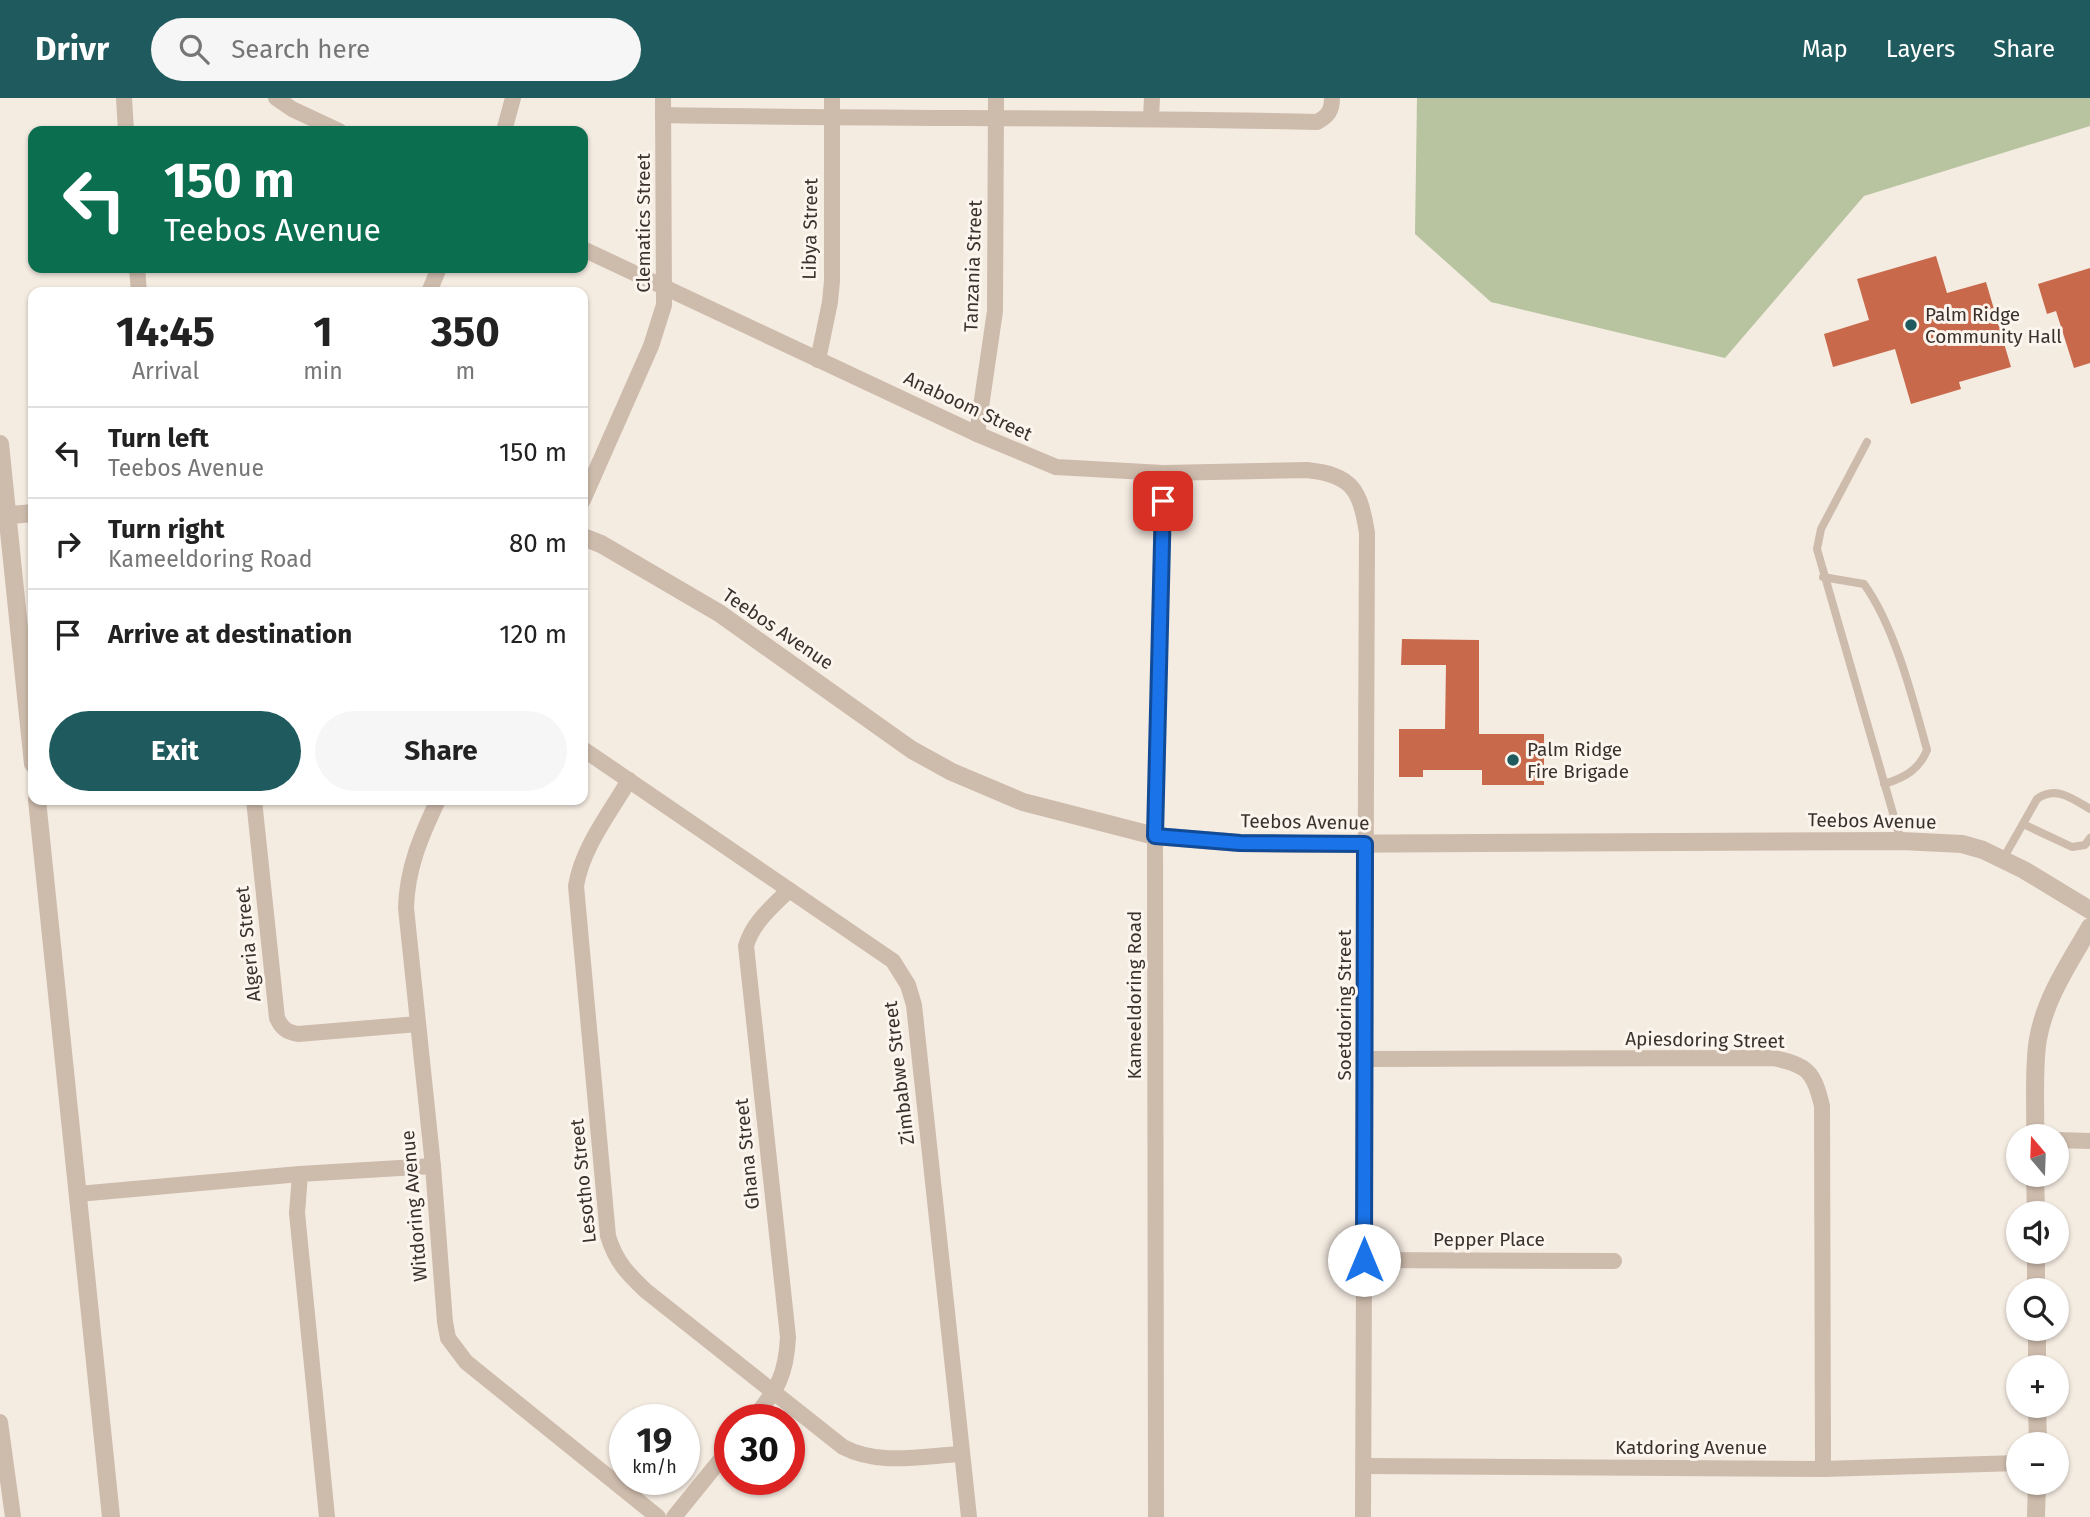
<!DOCTYPE html>
<html lang="en">
<head>
<meta charset="utf-8">
<style>
  body { margin:0; font-family:"Fira Sans",sans-serif; background:#f6f6f6; color:#222; height:100vh; display:flex; flex-direction:column; font-size:26px; white-space:nowrap }
  * { box-sizing:border-box; margin:0 }
  p { font-size:23px; color:#767676 }
  .icon { flex:none; width:38px; height:38px; fill:none; stroke:currentColor; stroke-width:2; stroke-linecap:round; stroke-linejoin:round }
  .map { position:relative; flex:1; overflow:hidden }
  .panel { position:absolute; left:28px; top:189px; width:560px; height:518px; display:flex; flex-direction:column; background:#fff; border-radius:14px; box-shadow:0 2px 5px #0004 }
  .panel>* { flex:none }
  .guide { position:absolute; left:28px; top:28px; width:560px; height:147px; border-radius:14px; box-shadow:0 2px 5px #0004; background:#0b6e4f; color:#fff; overflow:hidden }
  .needle { width:46px; rotate:341deg }
  .fabs { position:absolute; left:2006px; top:1026px; display:grid; gap:14px }
  .fabs a { display:grid; place-items:center; width:63px; height:63px; border-radius:50%; background:#fff; box-shadow:0 2px 5px #0004; font-size:35px }
  .speed { position:absolute; left:609px; top:1306px; display:flex; gap:14px; font-size:35px; font-weight:700; text-align:center }
  .speed>* { display:grid; place-content:center; width:91px; height:91px; border-radius:50%; background:#fff; box-shadow:0 2px 5px #0004; line-height:1 }
  .speed small { font-size:18px; font-weight:400 }
  .speed .limit { border:10px solid #d22; background:#fff; color:#111 }
  .pin { position:absolute; display:grid; place-items:center; width:60px; height:60px; color:#fff; margin:-30px; border-radius:14px; box-shadow:0 4px 10px #0006 }
  .me { position:absolute; width:77px; margin:-38px; rotate:0deg; stroke-linejoin:round; filter:drop-shadow(0 0 5px #0008) }
  .turn { display:flex; align-items:center; gap:24px; height:147px; padding:0 21px; font-size:32px }
  .turn .icon { width:91px; height:91px; stroke-width:2.5 }
  .turn b { display:block; font-size:49px; line-height:60px }
  .eta { display:flex; justify-content:space-evenly; align-items:center; height:119px; text-align:center }
  .eta b { font-size:42px; font-weight:700; line-height:49px }
  .primary-button { display:flex; gap:14px; margin-top:auto; padding:14px 21px }
  .primary-button a { flex:1; height:80px; border-radius:42px; background:#1f5a5e; color:#fff; font-size:28px; font-weight:700; line-height:80px; text-align:center }
  .primary-button a+a { background:#f6f6f6; color:#222 }
  ul { padding:0; list-style:none }
  li { display:flex; align-items:center; gap:21px; height:91px; padding:0 21px; border-top:2px solid #e0e0e0 }
  li div { flex:1 }
  li b { display:block; font-size:26px }
  li em { font-style:normal }
  header { display:flex; align-items:center; gap:42px; box-sizing:border-box; height:98px; padding:0 35px; background:#1f5a5e; color:#fff }
  header strong { font-size:33px }
  nav { display:flex; gap:38px; margin-inline-start:auto; font-size:24px }
  .search { width:490px; height:63px; background:#f6f6f6; display:flex; align-items:center; gap:18px; box-sizing:border-box; padding:0 24px; border-radius:38px; color:#767676; font-size:26px }
  .map>svg:first-child { display:block }
  .green { fill:#b8c4a0 }
  .building { fill:#c8694b }
  .lines { fill:none; stroke-linecap:round; stroke-linejoin:round }
  .service { stroke:#cdbbac; stroke-width:8 }
  .minor { stroke:#cdbbac; stroke-width:16 }
  .tertiary { stroke:#cdbbac; stroke-width:18 }
  .route-casing { stroke:#114b97; stroke-width:18 }
  .route { stroke:#1a73e8; stroke-width:12 }
  .poi-dot { fill:#1f5a5e; stroke:#fbf5ee; stroke-width:2.5 }
  .labels { text-anchor:middle; dominant-baseline:central; stroke-width:6; stroke-linejoin:round; paint-order:stroke }
  .street-label { font-size:19px; fill:#3b302b; stroke:#fbf5ee }
  .poi-label { font-size:19px; fill:#3b302b; stroke:#fbf5ee; text-anchor:start }
</style>
</head>
<body>
<header>
<strong>Drivr</strong>
<div class="search"><svg class="icon" aria-label="search" viewBox="0 0 24 24"><circle cx="10" cy="10" r="6"/><path d="M15 15l6 6"/></svg>Search here</div>
<nav><a>Map</a><a>Layers</a><a>Share</a></nav>
</header>
<div class="map">
<svg width="2090" height="1419" viewBox="0 0 2090 1419">
  <rect width="100%" height="100%" fill="#f4ebe1"/>
  <polygon class="green" points="1417,0 2090,0 2090,28 1864,98 1725,260 1491,204 1415,136"/>
  <g class="building">
    <polygon points="1936,158 1947,195 1986,184 2011,269 1959,284 1961,291 1911,306 1895,251 1833,269 1824,236 1869,222 1857,181"/>
    <polygon points="2090,170 2090,265 2074,270 2056,213 2047,216 2038,186"/>
    <polygon points="1402,541 1479,542 1479,636 1544,636 1544,687 1482,687 1482,672 1423,672 1423,679 1399,679 1399,631 1445,631 1446,567 1401,567"/>
  </g>
  <g class="lines">
    <g class="service">
      <polyline points="1867,344 1821,431 1817,451 1901,743"/>
      <path d="M1823,479L1864,486C1895,529 1913,601 1927,652C1919,672 1904,680 1884,686"/>
      <polyline points="2023,726 2072,749 2085,747 2090,740"/>
      <path d="M2003,761L2037,701C2056,687 2073,701 2090,711"/>
    </g>
    <g class="minor">
      <polyline points="124,0 126,33"/>
      <polyline points="276,0 292,11 339,33"/>
      <path d="M663,17C881,21 1099,19 1317,24C1328,18 1332,13 1332,0"/>
      <polyline points="1151,20 1152,0"/>
      <polyline points="504,33 513,0"/>
      <path d="M583,151L977,336L1056,369L1163,375L1307,372C1353,377 1360,392 1367,435L1363,1419"/>
      <polyline points="137,170 139,194"/>
      <polyline points="429,194 439,170"/>
      <polyline points="818,262 830,204 832,183 832,0"/>
      <polyline points="977,336 995,213 996,0"/>
      <polyline points="583,402 651,248 664,207 663,0"/>
      <polyline points="583,651 893,863 908,887 914,907 969,1419"/>
      <path d="M629,682C610,715 582,750 576,788L608,1138C616,1164 627,1175 646,1193L843,1349C879,1368 922,1358 961,1356"/>
      <path d="M254,702L277,920C282,931 287,934 298,936L418,926"/>
      <path d="M438,702C421,738 407,770 406,810L433,1068L445,1224L448,1240L466,1264L658,1419"/>
      <path d="M1365,961L1773,960C1808,967 1814,974 1822,1008L1823,1371"/>
      <polyline points="2056,1042 2090,1043"/>
      <polyline points="78,1096 300,1076"/>
      <polyline points="1364,1162 1614,1163"/>
      <path d="M753,1321C777,1291 786,1279 788,1239L746,848C753,824 772,809 789,792"/>
      <polyline points="0,1324 13,1419"/>
      <polyline points="1364,1368 1823,1371 2018,1365"/>
      <polyline points="327,1419 297,1115 300,1076 433,1068"/>
      <polyline points="674,1419 730,1350"/>
      <polyline points="1156,1419 1155,738 1163,375"/>
    </g>
    <g class="tertiary">
      <polyline points="0,346 33,666"/>
      <polyline points="0,418 33,415"/>
      <polyline points="583,439 601,446 719,515 912,652 952,674 1023,704 1155,738 1240,745 1297,746 1901,743 1962,746 1983,752 2024,772 2090,812"/>
      <polyline points="37,702 111,1419"/>
      <path d="M2035,1038C2036,1008 2033,969 2038,941C2045,900 2070,864 2090,829"/>
      <polyline points="2035,1076 2036,1115"/>
      <polyline points="2036,1153 2036,1192"/>
      <polyline points="2037,1230 2037,1269"/>
      <polyline points="2037,1307 2038,1346"/>
      <polyline points="2036,1419 2037,1384"/>
    </g>
  </g>
  <g class="lines">
    <defs>
      <polyline id="route" points="1163,403 1155,738 1240,745 1365,746 1364,1162"/>
    </defs>
    <use href="#route" class="route-casing"/>
    <use href="#route" class="route"/>
  </g>
  <g class="poi-dot">
    <circle cx="1911" cy="227" r="7"/>
    <circle cx="1513" cy="662" r="7"/>
  </g>
  <g class="labels">
    <g class="street-label">
      <text transform="translate(643 125) rotate(-90)">Clematics Street</text>
      <text transform="translate(810 131) rotate(-89)">Libya Street</text>
      <text transform="translate(973 168) rotate(-88)">Tanzania Street</text>
      <text transform="translate(968 308) rotate(25)">Anaboom Street</text>
      <text transform="translate(778 531) rotate(34)">Teebos Avenue</text>
      <text transform="translate(1872 723) rotate(1)">Teebos Avenue</text>
      <text transform="translate(1305 724) rotate(1)">Teebos Avenue</text>
      <text transform="translate(248 846) rotate(-96)">Algeria Street</text>
      <text transform="translate(1134 897) rotate(-90)">Kameeldoring Road</text>
      <text transform="translate(1344 907) rotate(-90)">Soetdoring Street</text>
      <text transform="translate(1705 942) rotate(1)">Apiesdoring Street</text>
      <text transform="translate(899 975) rotate(-97)">Zimbabwe Street</text>
      <text transform="translate(747 1056) rotate(-96)">Ghana Street</text>
      <text transform="translate(583 1083) rotate(-96)">Lesotho Street</text>
      <text transform="translate(414 1108) rotate(-95)">Witdoring Avenue</text>
      <text x="1489" y="1141">Pepper Place</text>
      <text x="1691" y="1349">Katdoring Avenue</text>
    </g>
    <g class="poi-label">
      <text x="1925" y="216">Palm Ridge<tspan x="1925" dy="22">Community Hall</tspan></text>
      <text x="1527" y="651">Palm Ridge<tspan x="1527" dy="22">Fire Brigade</tspan></text>
    </g>
  </g>
</svg>
<div class="fabs">
<a><svg class="needle" viewBox="-14 -14 28 28"><path d="M0-13l5 13h-10z" fill="#e53935"/><path d="M0 13l5-13h-10z" fill="#767676"/></svg></a>
<a><svg class="icon" aria-label="sound" viewBox="0 0 24 24"><path d="M4 9h4l5-4v14l-5-4H4zM17 9q2 3 0 6"/></svg></a>
<a><svg class="icon" aria-label="search" viewBox="0 0 24 24"><circle cx="10" cy="10" r="6"/><path d="M15 15l6 6"/></svg></a>
<a>+</a>
<a>−</a>
</div>
<div class="speed"><div>19<small>km/h</small></div><div class="limit">30</div></div>
<div class="pin" style="left:1163px;top:403px;background:#d93025"><svg class="icon" aria-label="arrive" viewBox="0 0 24 24"><path d="M6 21V4h12l-3 4 3 4H6"/></svg></div>
<svg class="me" style="left:1364px;top:1162px" viewBox="-20 -20 40 40"><circle r="19" fill="#fff"/><path d="M0-13L10 11 0 6-10 11z" fill="#1a73e8"/></svg>
<div class="guide">
<div class="turn"><svg class="icon" aria-label="left" viewBox="0 0 24 24"><path d="M17 20v-9H6M10 6l-5 5 5 5"/></svg><div><b>150 m</b>Teebos Avenue</div></div>
</div>
<section class="panel">
<div class="eta">
<div><b>14:45</b><p>Arrival</p></div>
<div><b>1</b><p>min</p></div>
<div><b>350</b><p>m</p></div>
</div>
<ul>
<li><svg class="icon" aria-label="left" viewBox="0 0 24 24"><path d="M17 20v-9H6M10 6l-5 5 5 5"/></svg><div><b>Turn left</b><p>Teebos Avenue</p></div><em>150 m</em></li>
<li><svg class="icon" aria-label="right" viewBox="0 0 24 24"><path d="M7 20v-9h11M14 6l5 5-5 5"/></svg><div><b>Turn right</b><p>Kameeldoring Road</p></div><em>80 m</em></li>
<li><svg class="icon" aria-label="arrive" viewBox="0 0 24 24"><path d="M6 21V4h12l-3 4 3 4H6"/></svg><div><b>Arrive at destination</b></div><em>120 m</em></li>
</ul>
<div class="primary-button"><a>Exit</a><a>Share</a></div>
</section>
</div>
</body>
</html>
